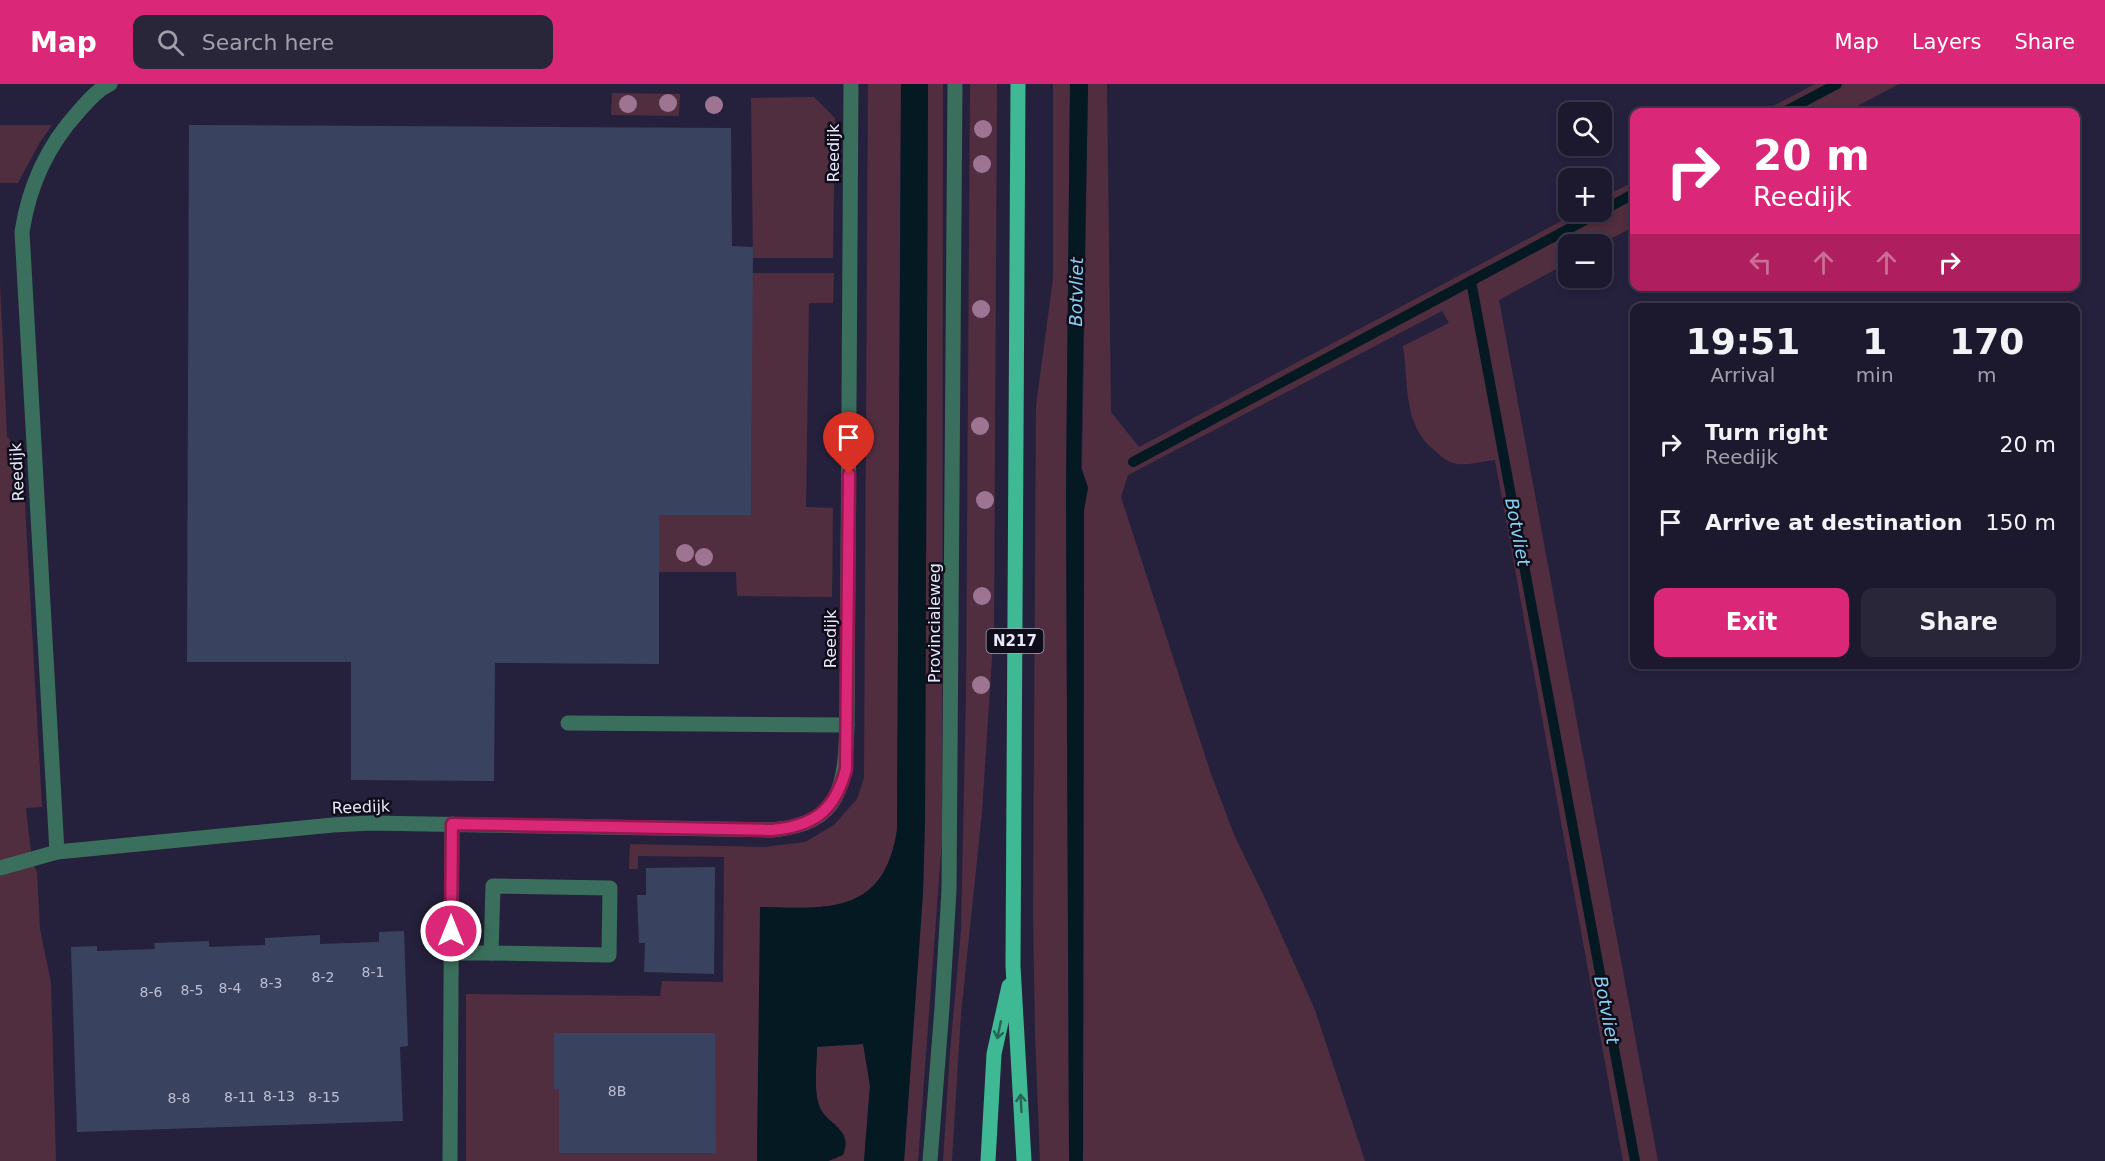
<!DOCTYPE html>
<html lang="en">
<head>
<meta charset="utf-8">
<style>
  body { margin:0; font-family:"DejaVu Sans",sans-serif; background:#29263a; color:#f1f3f6; height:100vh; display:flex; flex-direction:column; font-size:22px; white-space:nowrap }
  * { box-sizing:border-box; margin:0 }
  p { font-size:20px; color:#a0a0aa }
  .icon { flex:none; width:33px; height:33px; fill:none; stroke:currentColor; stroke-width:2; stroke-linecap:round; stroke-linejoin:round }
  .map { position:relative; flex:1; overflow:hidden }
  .details { position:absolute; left:1630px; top:219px; width:450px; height:366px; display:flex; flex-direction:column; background:#1c192e; border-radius:12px; box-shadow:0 3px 9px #0003,0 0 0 2px #3a384a }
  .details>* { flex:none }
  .hud { position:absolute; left:1630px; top:24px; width:450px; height:183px; border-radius:12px; box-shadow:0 3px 9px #0003,0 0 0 2px #3a384a; background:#db2777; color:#fff; overflow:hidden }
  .controls { position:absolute; left:1558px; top:18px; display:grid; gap:12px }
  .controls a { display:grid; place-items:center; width:54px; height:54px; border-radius:12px; background:#1c192e; box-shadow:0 3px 9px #0003,0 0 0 2px #3a384a; font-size:30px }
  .pin { position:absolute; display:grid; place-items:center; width:51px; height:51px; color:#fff; margin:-62px -26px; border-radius:50% 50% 50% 0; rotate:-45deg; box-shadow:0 0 6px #0007 }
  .pin .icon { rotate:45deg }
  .me { position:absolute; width:66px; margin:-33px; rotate:0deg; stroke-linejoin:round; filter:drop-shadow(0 0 4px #0008) }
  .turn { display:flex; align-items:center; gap:21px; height:126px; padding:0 24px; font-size:27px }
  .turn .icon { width:78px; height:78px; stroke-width:2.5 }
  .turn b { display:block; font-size:42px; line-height:51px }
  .lanes { display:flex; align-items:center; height:57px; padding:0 24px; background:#0003; justify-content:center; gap:30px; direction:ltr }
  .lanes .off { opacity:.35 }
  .eta { display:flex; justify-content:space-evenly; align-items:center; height:102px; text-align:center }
  .eta b { font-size:36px; font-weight:700; line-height:42px }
  .action { display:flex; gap:12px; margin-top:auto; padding:12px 24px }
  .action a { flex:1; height:69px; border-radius:12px; background:#db2777; color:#fff; font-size:24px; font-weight:700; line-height:69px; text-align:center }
  .action a+a { background:#29263a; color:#f1f3f6 }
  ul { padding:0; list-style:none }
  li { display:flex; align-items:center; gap:18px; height:78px; padding:0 24px }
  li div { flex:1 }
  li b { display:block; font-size:22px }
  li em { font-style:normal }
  header { display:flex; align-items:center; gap:36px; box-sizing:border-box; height:84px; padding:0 30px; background:#db2777; color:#fff }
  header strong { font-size:28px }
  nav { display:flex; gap:33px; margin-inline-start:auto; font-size:21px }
  .search { width:420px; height:54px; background:#29263a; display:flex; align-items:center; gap:15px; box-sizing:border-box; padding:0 21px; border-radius:12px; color:#a0a0aa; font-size:22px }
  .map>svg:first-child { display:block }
  .green { fill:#512e3f }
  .water { fill:#041922 }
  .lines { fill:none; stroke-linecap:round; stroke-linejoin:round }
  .stream { stroke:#041922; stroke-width:10 }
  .building { fill:#39435f }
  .minor { stroke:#3b6f5d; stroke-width:15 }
  .major { stroke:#3eb994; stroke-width:15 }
  .tree { fill:#9d7593 }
  .oneway { stroke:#266356 }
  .route-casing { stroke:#8e194d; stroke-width:15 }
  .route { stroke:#db2777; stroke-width:10 }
  .labels { text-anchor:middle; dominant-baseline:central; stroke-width:5; stroke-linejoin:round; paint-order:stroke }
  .number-label { font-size:14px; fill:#bdbed3 }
  .shield { fill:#0e0d19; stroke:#a7a6b6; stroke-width:1.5 }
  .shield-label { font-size:15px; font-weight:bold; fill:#e9e7fa }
  .street-label { font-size:16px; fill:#e9e7fa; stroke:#0e0d19 }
  .water-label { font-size:18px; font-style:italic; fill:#84d1f4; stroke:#0e0d19 }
</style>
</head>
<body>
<header>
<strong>Map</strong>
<div class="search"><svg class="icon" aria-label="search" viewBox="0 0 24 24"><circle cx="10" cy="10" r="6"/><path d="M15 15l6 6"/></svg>Search here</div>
<nav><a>Map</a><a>Layers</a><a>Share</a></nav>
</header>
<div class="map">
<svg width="2105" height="1077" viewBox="0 0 2105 1077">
  <rect width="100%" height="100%" fill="#25213d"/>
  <g class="green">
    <path d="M868,0H901L897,746C884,830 830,825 761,823L757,1077H466V910L660,912L662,897L723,898L724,773L638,772V785H629L630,760L764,763L805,758L834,741L857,715L864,694Z"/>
    <polygon points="928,0 943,0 942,755 918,1077 904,1077 923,808 925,736"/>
    <polygon points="970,0 997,0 994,543 982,728 961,930 952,1077 943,1077 950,968 961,846 966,612"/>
    <polygon points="1053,0 1070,0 1066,410 1069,1077 1040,1077 1035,949 1033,829 1036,322 1053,195"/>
    <path d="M1088,0H1107L1111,328L1139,363L1578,128H1602V114L1635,97V142L1601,160H1569V178L1499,216L1658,1077H1623L1495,376C1481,377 1466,383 1453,379C1445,377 1440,371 1434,366C1402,340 1409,298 1403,262L1449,239L1442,227L1128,391L1121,413L1210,687L1235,753L1263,810L1315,926L1365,1077H1083L1084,426L1088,403L1082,386Z"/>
    <polygon points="1815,0 1899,0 1846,28 1762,28"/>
    <polygon points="612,9 680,10 679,32 611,31"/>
    <polygon points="814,13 835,34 833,174 753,174 751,14"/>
    <polygon points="0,41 52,41 40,58 18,99 0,99"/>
    <polygon points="752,189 834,189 833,219 809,219 806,423 833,424 832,513 737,512 736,488 659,488 659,431 751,431"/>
    <polygon points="0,198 7,353 22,367 42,723 26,724 32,777 37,788 40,845 51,899 56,1077 0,1077"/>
    <path d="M864,960L870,1002L864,1077H828L837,1074L839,1044C834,1039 828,1035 824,1030C811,1014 817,982 817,962Z"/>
  </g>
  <g class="water">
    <path d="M901,0H928L925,736L923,808L904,1077H864L870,1002L863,960L817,963C817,982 813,1006 820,1024C828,1042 854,1045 843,1071L828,1077H757L760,823C830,825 884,830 897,746Z"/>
    <polygon points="1070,0 1088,0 1081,383 1088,404 1084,426 1083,1077 1069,1077 1069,1056 1066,410"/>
  </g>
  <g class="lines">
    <g class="stream">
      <polyline points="1784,28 1837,0"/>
      <polyline points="1602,127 1635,109"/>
      <polyline points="1471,197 1600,128"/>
      <polyline points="1133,378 1471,197 1635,1077"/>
    </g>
  </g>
  <g class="building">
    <polygon points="189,41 731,44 732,162 753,163 751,431 659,431 659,580 495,579 494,697 351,696 351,578 187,578"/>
    <polygon points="715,783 714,890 644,888 645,859 639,859 637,811 646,811 646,784"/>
    <polygon points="404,847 408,962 400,963 403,1037 77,1048 71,863 97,862 97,867 155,865 154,859 209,857 209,863 265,861 265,854 320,851 320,860 379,858 379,848"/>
    <polygon points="554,949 715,949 716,1069 559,1069 559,1005 554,1005"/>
  </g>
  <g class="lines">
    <g class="minor">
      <polyline points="568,639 847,641"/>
      <path d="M57,768L22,148C29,101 47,62 79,27C89,16 97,6 110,0"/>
      <path d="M0,784L57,768L333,741L371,739L772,746C842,740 845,701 847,641L851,0"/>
      <polygon points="493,802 610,804 609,871 491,869"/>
      <polyline points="451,869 491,869"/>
      <polyline points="450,1077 452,740"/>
      <polyline points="930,1077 942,924 949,806 955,0"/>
    </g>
    <g class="major">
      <polyline points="1018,0 1013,882 1024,1077"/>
      <polyline points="988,1077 994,970 1009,902"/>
    </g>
  </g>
  <g class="tree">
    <circle cx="668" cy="19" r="9"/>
    <circle cx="628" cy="20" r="9"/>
    <circle cx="714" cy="21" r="9"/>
    <circle cx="983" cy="45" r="9"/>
    <circle cx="982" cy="80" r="9"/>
    <circle cx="981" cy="225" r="9"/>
    <circle cx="980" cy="342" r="9"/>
    <circle cx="985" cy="416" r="9"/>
    <circle cx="685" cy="469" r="9"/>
    <circle cx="704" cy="473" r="9"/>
    <circle cx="982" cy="512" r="9"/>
    <circle cx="981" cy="601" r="9"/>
  </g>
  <defs><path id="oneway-shaft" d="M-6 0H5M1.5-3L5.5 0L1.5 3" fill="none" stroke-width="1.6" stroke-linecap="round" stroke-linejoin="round" transform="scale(1.5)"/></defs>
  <g class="oneway">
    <use href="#oneway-shaft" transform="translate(999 946) rotate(102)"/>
    <use href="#oneway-shaft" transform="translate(1021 1019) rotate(-93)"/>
  </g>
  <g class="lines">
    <defs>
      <path id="route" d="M451,847L452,740L772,746C814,742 835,727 846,685L849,390"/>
    </defs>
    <use href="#route" class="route-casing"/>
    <use href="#route" class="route"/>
  </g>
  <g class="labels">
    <g class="number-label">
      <text x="373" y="888">8-1</text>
      <text x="323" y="893">8-2</text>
      <text x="271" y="899">8-3</text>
      <text x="230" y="904">8-4</text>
      <text x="192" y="906">8-5</text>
      <text x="151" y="908">8-6</text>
      <text x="617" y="1007">8B</text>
      <text x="279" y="1012">8-13</text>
      <text x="240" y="1013">8-11</text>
      <text x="324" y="1013">8-15</text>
      <text x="179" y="1014">8-8</text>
    </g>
    <rect class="shield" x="986.5" y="545" width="57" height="24" rx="4.5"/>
    <g class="shield-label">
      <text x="1015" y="557">N217</text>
    </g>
    <g class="street-label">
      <text transform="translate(833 69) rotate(-90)">Reedijk</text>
      <text transform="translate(17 388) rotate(-93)">Reedijk</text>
      <text transform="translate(934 539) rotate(-90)">Provincialeweg</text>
      <text transform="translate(830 555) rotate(-90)">Reedijk</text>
      <text transform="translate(361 723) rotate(-2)">Reedijk</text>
    </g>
    <g class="water-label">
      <text transform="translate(1076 208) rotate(-89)">Botvliet</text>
      <text transform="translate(1518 448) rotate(79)">Botvliet</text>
      <text transform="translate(1607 926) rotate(79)">Botvliet</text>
    </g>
  </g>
</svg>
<div class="controls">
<a><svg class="icon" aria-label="search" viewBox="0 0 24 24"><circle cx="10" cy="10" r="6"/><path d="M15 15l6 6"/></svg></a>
<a>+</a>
<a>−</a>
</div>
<div class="pin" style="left:849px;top:390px;background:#d93025"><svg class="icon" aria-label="arrive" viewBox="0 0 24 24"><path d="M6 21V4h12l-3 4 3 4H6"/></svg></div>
<svg class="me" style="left:451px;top:847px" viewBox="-20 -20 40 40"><circle r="17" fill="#db2777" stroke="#fff" stroke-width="3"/><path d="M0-11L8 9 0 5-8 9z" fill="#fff"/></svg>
<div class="hud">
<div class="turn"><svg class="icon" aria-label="right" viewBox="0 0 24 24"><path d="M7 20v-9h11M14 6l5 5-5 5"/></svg><div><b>20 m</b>Reedijk</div></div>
<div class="lanes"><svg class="icon off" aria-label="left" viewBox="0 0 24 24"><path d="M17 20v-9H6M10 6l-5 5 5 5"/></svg><svg class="icon off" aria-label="ahead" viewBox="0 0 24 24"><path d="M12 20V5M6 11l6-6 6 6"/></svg><svg class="icon off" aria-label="ahead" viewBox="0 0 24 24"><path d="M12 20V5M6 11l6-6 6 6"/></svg><svg class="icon" aria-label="right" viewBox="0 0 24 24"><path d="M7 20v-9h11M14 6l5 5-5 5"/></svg></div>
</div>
<section class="details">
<div class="eta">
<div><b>19:51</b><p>Arrival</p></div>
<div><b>1</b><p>min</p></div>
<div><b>170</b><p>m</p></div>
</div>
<ul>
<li><svg class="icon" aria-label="right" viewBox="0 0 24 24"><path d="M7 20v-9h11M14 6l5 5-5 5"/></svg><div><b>Turn right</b><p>Reedijk</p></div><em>20 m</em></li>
<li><svg class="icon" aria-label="arrive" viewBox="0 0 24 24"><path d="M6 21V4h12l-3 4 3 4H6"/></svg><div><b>Arrive at destination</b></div><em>150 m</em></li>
</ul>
<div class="action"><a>Exit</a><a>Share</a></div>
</section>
</div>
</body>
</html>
